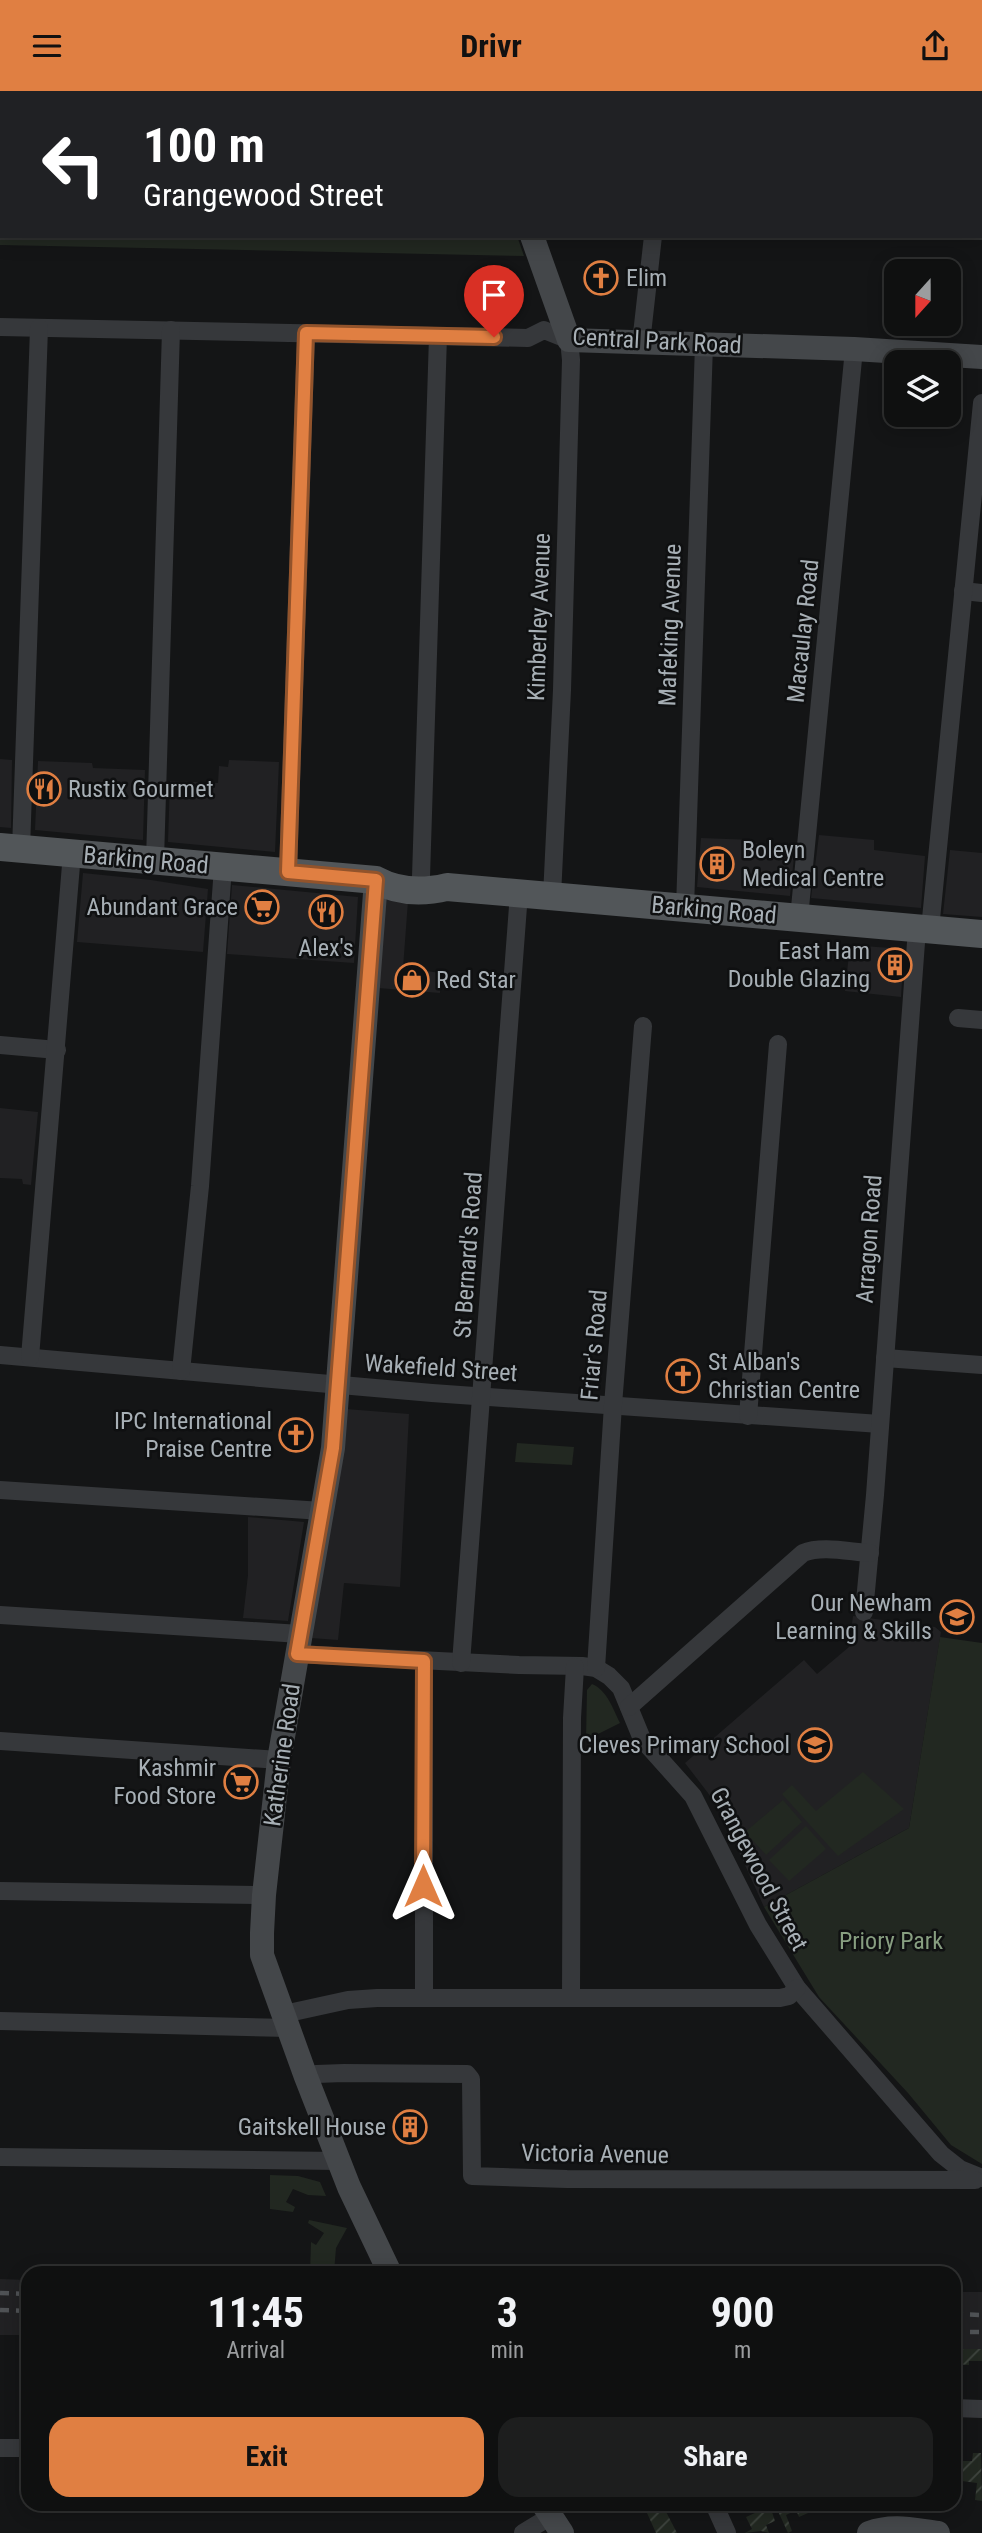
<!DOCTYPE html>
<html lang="en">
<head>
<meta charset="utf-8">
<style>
  body { margin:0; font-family:"Roboto Condensed",sans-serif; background:#1d1e1e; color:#f1f3f6; height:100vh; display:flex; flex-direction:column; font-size:26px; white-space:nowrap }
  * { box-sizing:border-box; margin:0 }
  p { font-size:23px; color:#9b9d9f }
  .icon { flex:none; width:38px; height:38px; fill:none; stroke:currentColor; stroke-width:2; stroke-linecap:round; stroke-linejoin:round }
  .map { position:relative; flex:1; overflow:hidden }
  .side { position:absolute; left:21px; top:2175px; width:940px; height:245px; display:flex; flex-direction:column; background:#0f1010; border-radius:21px; box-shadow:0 4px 18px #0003,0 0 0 2px #2f3030 }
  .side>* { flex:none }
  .guide { position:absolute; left:0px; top:0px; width:984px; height:147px; box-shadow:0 4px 18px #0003,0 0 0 2px #2f3030; background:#202124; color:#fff; overflow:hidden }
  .needle { width:46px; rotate:201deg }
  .tools { position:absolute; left:884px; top:168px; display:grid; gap:14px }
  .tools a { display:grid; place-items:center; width:77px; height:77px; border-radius:14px; background:#0f1010; box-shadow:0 4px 18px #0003,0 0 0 2px #2f3030; font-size:35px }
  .pin { position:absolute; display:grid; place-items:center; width:60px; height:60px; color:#fff; margin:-72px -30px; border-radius:50% 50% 50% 0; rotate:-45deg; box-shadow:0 0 7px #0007 }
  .pin .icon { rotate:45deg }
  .me { position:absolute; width:77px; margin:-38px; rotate:0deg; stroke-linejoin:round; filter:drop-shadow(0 0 5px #0008) }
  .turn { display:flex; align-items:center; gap:24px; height:147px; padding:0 28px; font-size:32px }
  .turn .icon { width:91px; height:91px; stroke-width:2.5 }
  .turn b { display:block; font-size:49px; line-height:60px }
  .eta { display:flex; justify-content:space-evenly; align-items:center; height:119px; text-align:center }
  .eta b { font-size:42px; font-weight:700; line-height:49px }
  .cta { display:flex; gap:14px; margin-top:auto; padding:14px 28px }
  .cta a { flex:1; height:80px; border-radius:21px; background:#e07f42; color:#111; font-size:28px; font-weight:700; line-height:80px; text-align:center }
  .cta a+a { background:#1d1e1e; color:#f1f3f6 }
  header { display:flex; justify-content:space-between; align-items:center; height:91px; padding:0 28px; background:#e07f42; color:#111; font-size:32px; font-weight:700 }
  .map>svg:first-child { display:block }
  .built { fill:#212123 }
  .green { fill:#222821 }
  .garden { fill:url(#garden-furrows) }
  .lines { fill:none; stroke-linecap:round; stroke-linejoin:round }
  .street { stroke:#36383b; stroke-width:18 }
  .secondary { stroke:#44474a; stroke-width:24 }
  .primary { stroke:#525659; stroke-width:28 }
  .rail { stroke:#4f5255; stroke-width:4.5; stroke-dasharray:9 7; stroke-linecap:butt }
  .route-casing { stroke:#92532b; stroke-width:18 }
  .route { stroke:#e07f42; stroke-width:12 }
  .labels { text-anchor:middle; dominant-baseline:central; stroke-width:5; stroke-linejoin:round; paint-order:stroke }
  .poi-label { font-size:24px; fill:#a7afb5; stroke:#0f1011; text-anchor:end }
  .street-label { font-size:24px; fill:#a7afb5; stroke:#0f1011 }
  .park-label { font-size:24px; fill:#879e80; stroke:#0f1011 }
</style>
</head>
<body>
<header><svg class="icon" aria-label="menu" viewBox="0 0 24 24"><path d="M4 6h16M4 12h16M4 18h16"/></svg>Drivr<svg class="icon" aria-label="share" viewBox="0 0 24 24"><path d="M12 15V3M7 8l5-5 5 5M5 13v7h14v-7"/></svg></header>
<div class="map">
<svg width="982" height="2442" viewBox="0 0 982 2442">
  <defs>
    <pattern id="garden-furrows" width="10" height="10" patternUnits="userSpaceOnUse" patternTransform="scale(1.75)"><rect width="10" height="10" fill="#222821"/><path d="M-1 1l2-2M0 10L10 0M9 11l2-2" fill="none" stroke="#3f453f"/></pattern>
  </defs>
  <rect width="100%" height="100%" fill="#141516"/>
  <g class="built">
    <polygon points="0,668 12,669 11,737 0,736"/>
    <polygon points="229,669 279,671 275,761 168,751 170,690 218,692 219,675 228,676"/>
    <polygon points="38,670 92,672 93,677 145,679 143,749 35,739"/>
    <polygon points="819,744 874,749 874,759 925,765 921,817 811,807"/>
    <polygon points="701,747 753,749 753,752 795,756 790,805 697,796"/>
    <polygon points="950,759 982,762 982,826 943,823"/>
    <polygon points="83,782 151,789 208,798 203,861 77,851"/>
    <polygon points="232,794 358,806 354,872 227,863"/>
    <polygon points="384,808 408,810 403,877 441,882 440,902 378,897"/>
    <polygon points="850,854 904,858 901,906 845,900"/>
    <polygon points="0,1017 38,1021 31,1094 23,1093 22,1088 0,1087"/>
    <polygon points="346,1318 409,1323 400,1496 344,1492 338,1549 311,1547"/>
    <polygon points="248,1426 304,1431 288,1530 243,1527 248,1484"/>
    <polygon points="853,1525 935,1536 941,1541 909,1737 764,1816 725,1730 708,1702 685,1672 804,1569 817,1583 849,1556"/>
    <polygon points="0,2188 28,2189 28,2244 0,2244"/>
    <rect x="954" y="2201" width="28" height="57"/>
  </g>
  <g class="green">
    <polygon points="0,0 467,0 468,2 2,2 2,145 517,145 524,165 0,154"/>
    <polygon points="517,1352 574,1356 572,1374 515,1371"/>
    <polygon points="940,1546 982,1552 982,2073 951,2054 908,2002 819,1906 764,1816 909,1737"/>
    <path d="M592,1593C607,1599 613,1618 620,1632L586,1649L587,1599Z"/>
    <polygon points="863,1681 904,1718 838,1765 782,1703 792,1694 816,1720"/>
    <polygon points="783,1709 802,1731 766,1764 745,1741"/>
    <polygon points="806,1735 826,1758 789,1790 769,1769"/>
    <polygon points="270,2084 298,2085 320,2091 326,2105 308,2104 293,2098 286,2111 295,2116 293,2121 270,2118"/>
    <polygon points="309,2129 347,2137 336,2157 334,2182 310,2182 311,2151 316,2154 324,2142 308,2132"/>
  </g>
  <g class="garden">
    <polygon points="954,2258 982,2258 982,2270 969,2270 969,2274 954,2273"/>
    <polygon points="954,2362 958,2362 958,2370 972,2370 973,2362 981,2362 982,2410 975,2409 977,2392 962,2390 960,2408 954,2407"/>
    <polygon points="643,2413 662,2413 677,2442 656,2442"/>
    <polygon points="764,2413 808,2413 806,2415 808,2422 799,2426 796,2419 786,2424 792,2440 788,2442 777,2418 772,2421 775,2430 766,2434 769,2442 761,2440 745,2442 752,2438 746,2426 755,2422 753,2418"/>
  </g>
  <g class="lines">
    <g class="street">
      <polyline points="670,2 670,0"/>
      <polyline points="0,236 528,247 544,239 569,249 571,269 562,599 552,805"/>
      <polyline points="641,252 653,145"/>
      <polyline points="963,500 982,502"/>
      <polyline points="21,758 39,237"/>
      <polyline points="155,769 171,239"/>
      <polyline points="288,781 306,242"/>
      <polyline points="421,786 438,245"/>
      <polyline points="685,817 704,254"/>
      <polyline points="799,827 854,258"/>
      <polyline points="930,838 982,312"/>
      <polyline points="958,927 982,929"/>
      <polyline points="0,954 57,959"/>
      <polyline points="0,1264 432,1302 880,1333"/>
      <polyline points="30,1266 72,762"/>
      <polyline points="885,1267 982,1274"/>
      <polyline points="181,1280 200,1095 223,776"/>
      <polyline points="748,1325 778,953"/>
      <polyline points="0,1399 322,1420"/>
      <polyline points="864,1521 875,1404 917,838"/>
      <polyline points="0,1524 300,1543"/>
      <polyline points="297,1563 519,1574 582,1575 596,1577 609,1585 621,1597 642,1648 693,1705 758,1834 797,1897 941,2063 960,2078 982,2087"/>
      <polyline points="424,1570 424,1907"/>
      <polyline points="461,1572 519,802"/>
      <polyline points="596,1577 613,1314 643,935"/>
      <path d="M629,1616L803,1462C822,1454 850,1461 870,1462"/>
      <polyline points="0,1650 279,1669"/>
      <polyline points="0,1800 264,1804"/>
      <polyline points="571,1907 572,1627 575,1576"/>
      <polyline points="284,1923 348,1909 377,1907 780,1907 789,1905 797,1897"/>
      <polyline points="0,1930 289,1937"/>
      <polyline points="306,1986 316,1983 344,1982 467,1983 471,1988 472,2085 567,2088 975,2089"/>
      <polyline points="0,2066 340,2070"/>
      <polyline points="954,2317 982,2318"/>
      <polyline points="0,2357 28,2357"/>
      <polyline points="714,2413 727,2442"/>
      <polyline points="523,2442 551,2425"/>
    </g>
    <g class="secondary">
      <polyline points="483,0 483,2"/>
      <polyline points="532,145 569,249 854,258 982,266"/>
      <polyline points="376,789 333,1357 279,1669 264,1804 262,1842 262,1864 306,1986 349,2096 390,2182"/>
      <polyline points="543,2413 562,2442"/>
      <path d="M869,2442C893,2433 914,2439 938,2442"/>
    </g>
    <path class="primary" d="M0,756L376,789C398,801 422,802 447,796L982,843"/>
    <g class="rail">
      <polyline points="0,2202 28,2203"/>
      <polyline points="0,2219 28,2220"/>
      <polyline points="954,2223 982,2224"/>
      <polyline points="954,2241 982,2241"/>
    </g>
  </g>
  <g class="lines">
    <defs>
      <polyline id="route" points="423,1795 424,1570 297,1563 333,1357 376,789 288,781 306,242 494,246"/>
    </defs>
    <use href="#route" class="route-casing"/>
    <use href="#route" class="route"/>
  </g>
  <defs>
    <symbol id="church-ring" viewBox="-11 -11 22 22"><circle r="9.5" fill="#0f1011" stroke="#e07f42" stroke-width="1.5"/><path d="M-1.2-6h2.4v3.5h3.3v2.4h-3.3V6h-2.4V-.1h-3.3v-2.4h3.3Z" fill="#e07f42"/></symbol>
    <symbol id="restaurant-ring" viewBox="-11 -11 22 22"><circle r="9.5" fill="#0f1011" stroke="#e07f42" stroke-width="1.5"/><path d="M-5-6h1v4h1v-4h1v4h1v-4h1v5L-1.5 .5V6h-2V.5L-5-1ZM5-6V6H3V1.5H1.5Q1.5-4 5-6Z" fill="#e07f42"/></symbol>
    <symbol id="building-ring" viewBox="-11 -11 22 22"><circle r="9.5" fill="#0f1011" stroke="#e07f42" stroke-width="1.5"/><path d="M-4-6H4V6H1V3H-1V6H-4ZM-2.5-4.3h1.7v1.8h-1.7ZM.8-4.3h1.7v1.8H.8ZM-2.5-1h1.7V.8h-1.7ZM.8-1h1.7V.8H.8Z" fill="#e07f42"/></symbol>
    <symbol id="supermarket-ring" viewBox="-11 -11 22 22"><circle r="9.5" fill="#0f1011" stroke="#e07f42" stroke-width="1.5"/><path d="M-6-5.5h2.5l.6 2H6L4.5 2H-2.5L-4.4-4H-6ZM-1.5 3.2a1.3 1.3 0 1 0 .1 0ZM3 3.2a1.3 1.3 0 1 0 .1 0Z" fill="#e07f42"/></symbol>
    <symbol id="shop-ring" viewBox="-11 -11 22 22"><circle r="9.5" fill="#0f1011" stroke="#e07f42" stroke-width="1.5"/><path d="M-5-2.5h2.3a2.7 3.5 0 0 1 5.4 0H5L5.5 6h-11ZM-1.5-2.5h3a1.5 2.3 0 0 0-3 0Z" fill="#e07f42"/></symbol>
    <symbol id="university-ring" viewBox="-11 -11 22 22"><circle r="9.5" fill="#0f1011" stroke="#e07f42" stroke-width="1.5"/><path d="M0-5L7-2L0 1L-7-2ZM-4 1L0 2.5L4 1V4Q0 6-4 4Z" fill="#e07f42"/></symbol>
    <symbol id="school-ring" viewBox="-11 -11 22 22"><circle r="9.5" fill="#0f1011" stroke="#e07f42" stroke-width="1.5"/><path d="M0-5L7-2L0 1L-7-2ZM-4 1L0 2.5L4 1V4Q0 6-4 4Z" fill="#e07f42"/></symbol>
  </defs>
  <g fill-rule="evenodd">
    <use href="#church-ring" x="582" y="168" width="38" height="38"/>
    <use href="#restaurant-ring" x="25" y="679" width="38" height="38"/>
    <use href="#building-ring" x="698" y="754" width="38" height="38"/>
    <use href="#supermarket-ring" x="243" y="797" width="38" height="38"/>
    <use href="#restaurant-ring" x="307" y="802" width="38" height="38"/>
    <use href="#building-ring" x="876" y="855" width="38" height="38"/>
    <use href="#shop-ring" x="393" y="870" width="38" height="38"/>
    <use href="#church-ring" x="664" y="1266" width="38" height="38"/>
    <use href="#church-ring" x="277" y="1325" width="38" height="38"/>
    <use href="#university-ring" x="938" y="1507" width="38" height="38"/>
    <use href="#school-ring" x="796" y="1635" width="38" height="38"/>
    <use href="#supermarket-ring" x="222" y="1672" width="38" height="38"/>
    <use href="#building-ring" x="391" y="2017" width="38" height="38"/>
  </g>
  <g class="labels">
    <g class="poi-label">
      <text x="626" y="187" text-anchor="start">Elim</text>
      <text x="68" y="698" text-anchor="start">Rustix Gourmet</text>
      <text x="742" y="759" text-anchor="start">Boleyn<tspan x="742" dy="28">Medical Centre</tspan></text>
      <text x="238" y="816">Abundant Grace</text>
      <text x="326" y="857" text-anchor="middle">Alex's</text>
      <text x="870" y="860">East Ham<tspan x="870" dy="28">Double Glazing</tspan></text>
      <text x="436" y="889" text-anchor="start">Red Star</text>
      <text x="708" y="1271" text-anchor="start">St Alban's<tspan x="708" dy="28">Christian Centre</tspan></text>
      <text x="272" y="1330">IPC International<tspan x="272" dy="28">Praise Centre</tspan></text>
      <text x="932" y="1512">Our Newham<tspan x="932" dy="28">Learning &amp; Skills</tspan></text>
      <text x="790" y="1654">Cleves Primary School</text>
      <text x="216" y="1677">Kashmir<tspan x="216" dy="28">Food Store</tspan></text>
      <text x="386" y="2036">Gaitskell House</text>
    </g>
    <g class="street-label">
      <text transform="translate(657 250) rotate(3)">Central Park Road</text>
      <text transform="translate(539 526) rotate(-88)">Kimberley Avenue</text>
      <text transform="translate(670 534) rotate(-88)">Mafeking Avenue</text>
      <text transform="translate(803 540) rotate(-84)">Macaulay Road</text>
      <text transform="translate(146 769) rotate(5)">Barking Road</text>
      <text transform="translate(714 819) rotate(5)">Barking Road</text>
      <text transform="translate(869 1148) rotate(-86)">Arragon Road</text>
      <text transform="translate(468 1164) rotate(-86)">St Bernard's Road</text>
      <text transform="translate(594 1254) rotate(-85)">Friar's Road</text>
      <text transform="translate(441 1277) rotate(4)">Wakefield Street</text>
      <text transform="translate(282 1664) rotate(-82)">Katherine Road</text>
      <text transform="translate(759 1778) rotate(62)">Grangewood Street</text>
      <text transform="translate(595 2063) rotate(1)">Victoria Avenue</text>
    </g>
    <g class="park-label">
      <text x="891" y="1850">Priory Park</text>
    </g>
  </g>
</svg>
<div class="tools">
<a><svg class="needle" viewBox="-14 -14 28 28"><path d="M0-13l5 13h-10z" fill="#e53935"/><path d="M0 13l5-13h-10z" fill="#9b9d9f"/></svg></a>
<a><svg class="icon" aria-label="layers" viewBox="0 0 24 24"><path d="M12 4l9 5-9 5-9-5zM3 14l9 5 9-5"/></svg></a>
</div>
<div class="pin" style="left:494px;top:246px;background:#d93025"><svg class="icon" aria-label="arrive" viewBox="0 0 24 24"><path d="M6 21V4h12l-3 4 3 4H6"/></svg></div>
<svg class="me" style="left:423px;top:1795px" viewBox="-20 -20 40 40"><path d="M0-17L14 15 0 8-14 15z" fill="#e07f42" stroke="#fff" stroke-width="4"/></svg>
<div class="guide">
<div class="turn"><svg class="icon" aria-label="left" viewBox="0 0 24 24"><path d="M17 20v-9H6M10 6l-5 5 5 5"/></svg><div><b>100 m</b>Grangewood Street</div></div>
</div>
<section class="side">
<div class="eta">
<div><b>11:45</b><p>Arrival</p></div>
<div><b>3</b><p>min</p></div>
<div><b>900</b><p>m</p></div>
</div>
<div class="cta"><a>Exit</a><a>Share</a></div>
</section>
</div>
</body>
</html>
